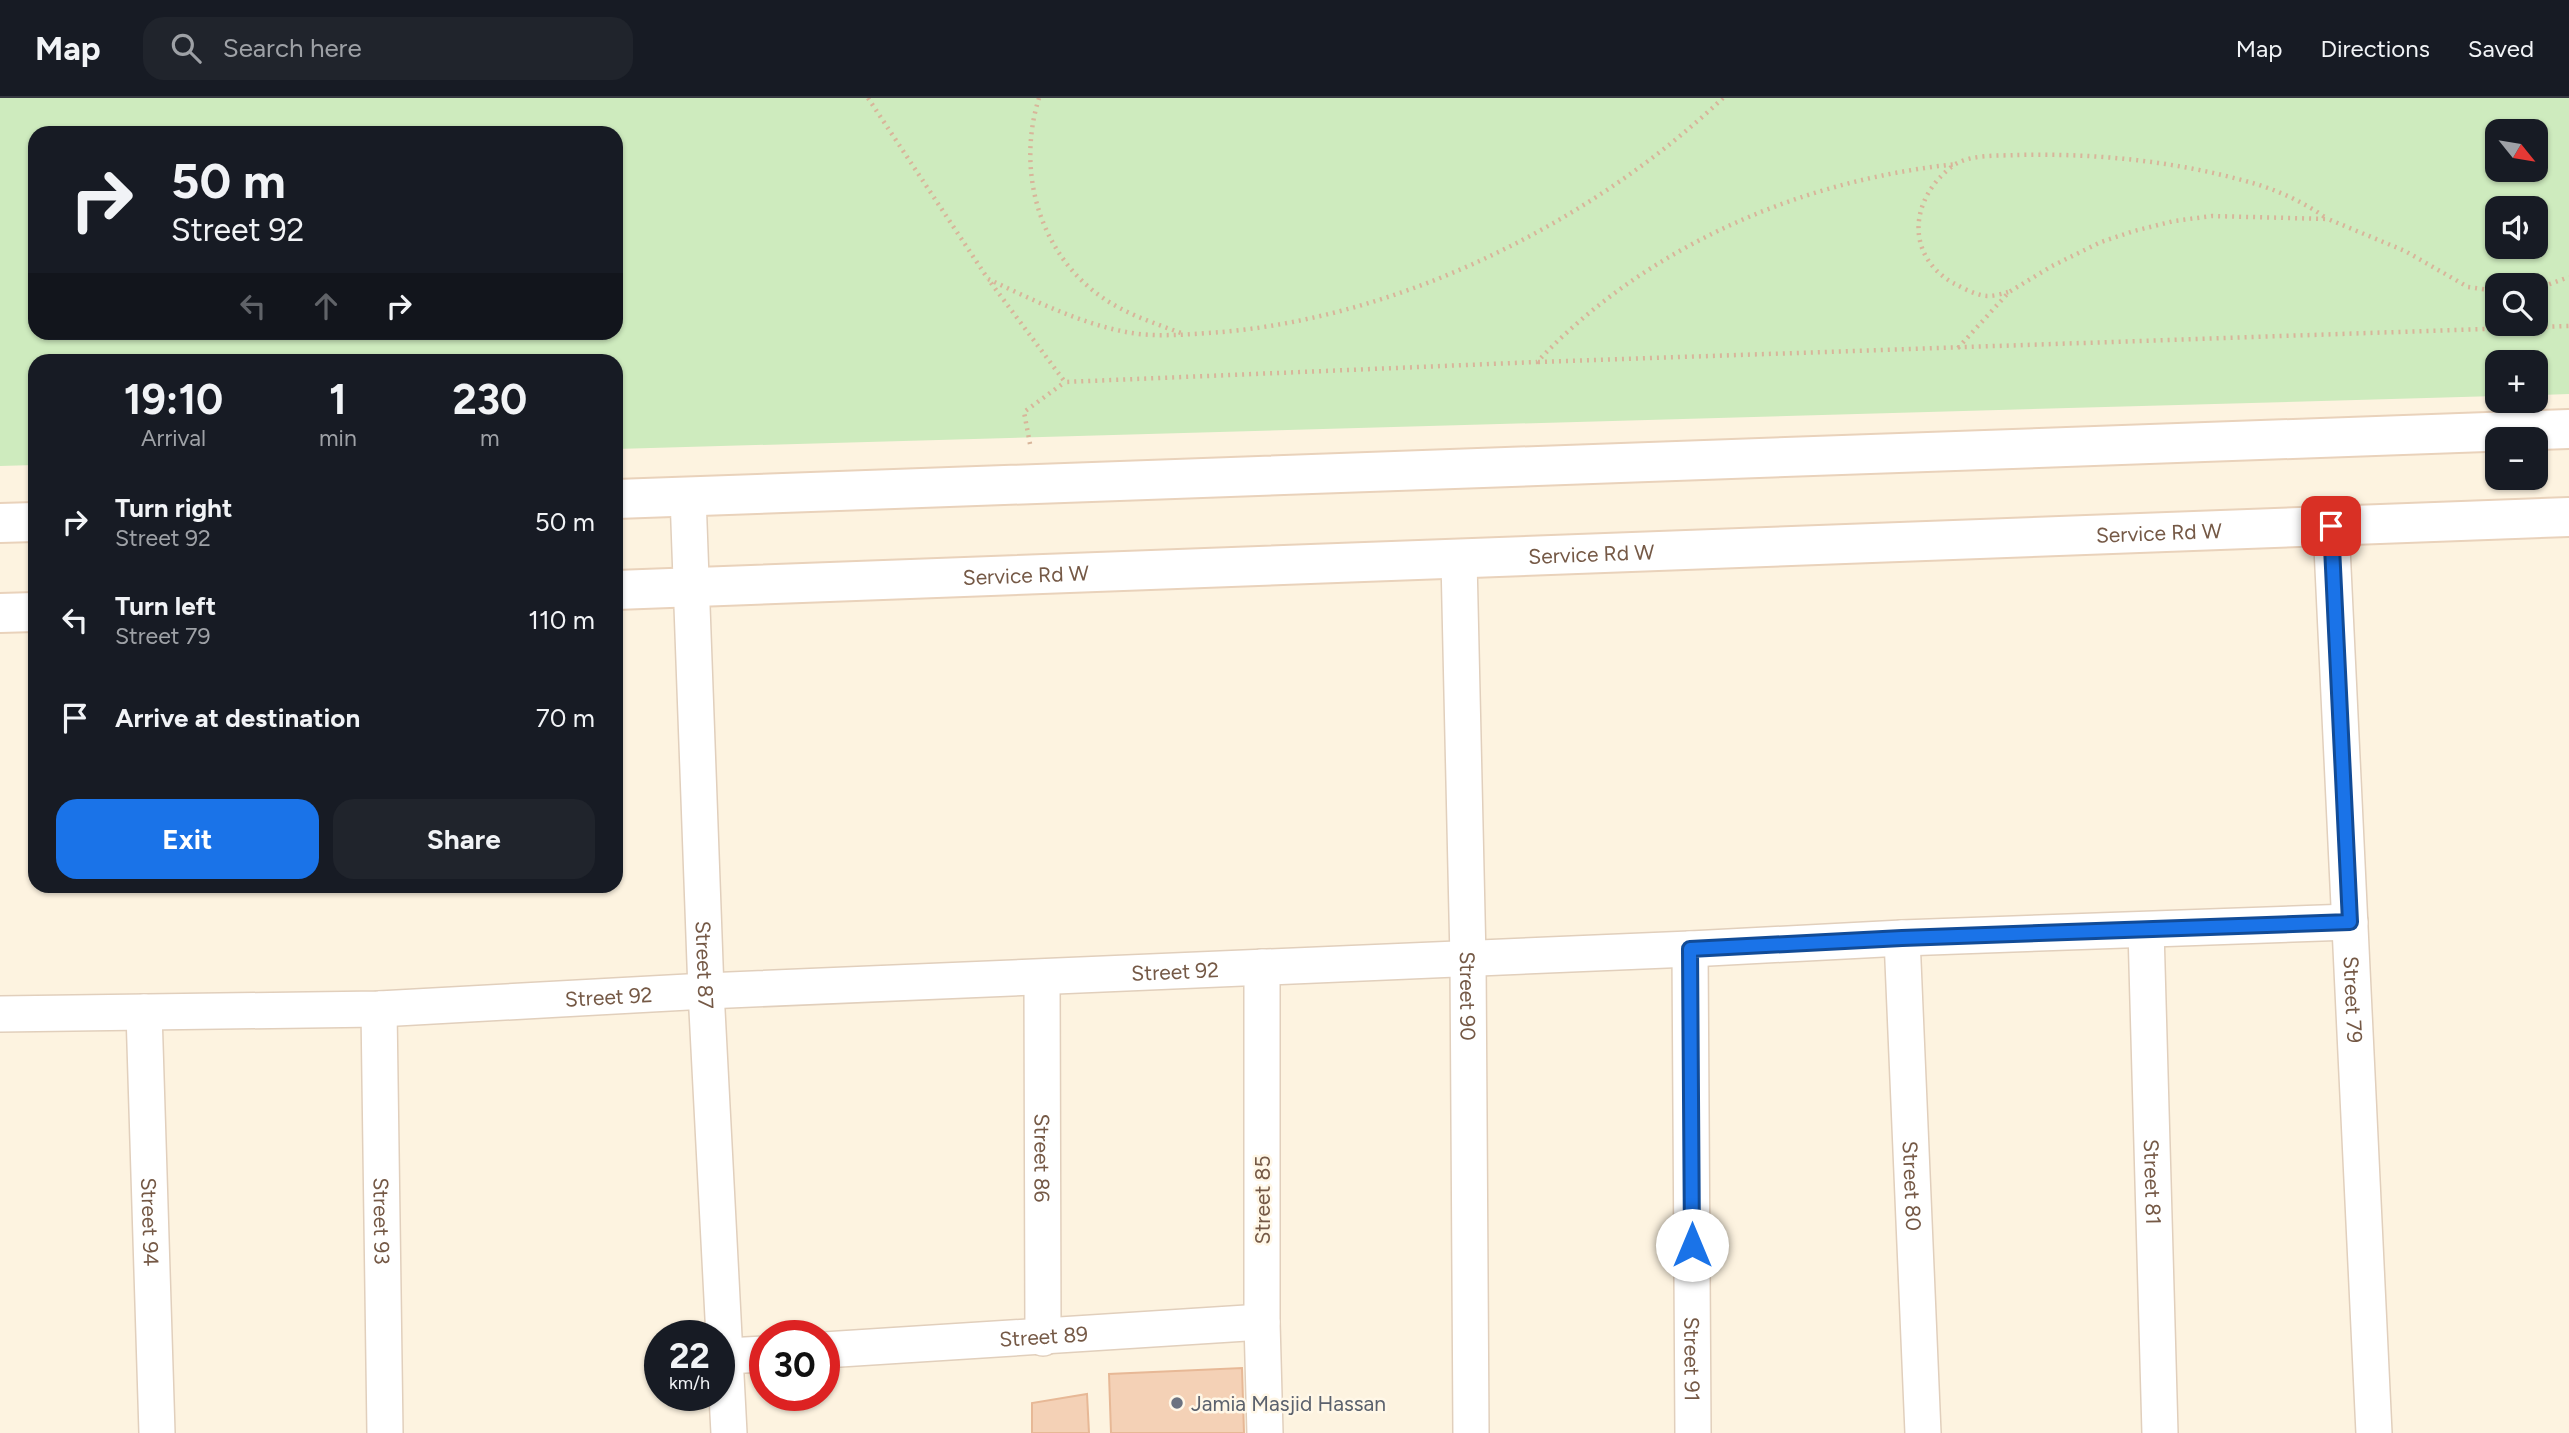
<!DOCTYPE html>
<html lang="en">
<head>
<meta charset="utf-8">
<style>
  body { margin:0; font-family:Figtree,sans-serif; background:#20242c; color:#f1f3f6; height:100vh; display:flex; flex-direction:column; font-size:26px; white-space:nowrap }
  * { box-sizing:border-box; margin:0 }
  p { font-size:23px; color:#9ea1a6 }
  .icon { flex:none; width:38px; height:38px; fill:none; stroke:currentColor; stroke-width:2; stroke-linecap:round; stroke-linejoin:round }
  .map { position:relative; flex:1; overflow:hidden }
  .drawer { position:absolute; left:28px; top:256px; width:595px; height:539px; display:flex; flex-direction:column; background:#171b24; border-radius:21px; box-shadow:0 2px 5px #0004 }
  .drawer>* { flex:none }
  .top-card { position:absolute; left:28px; top:28px; width:595px; height:214px; border-radius:21px; box-shadow:0 2px 5px #0004; background:#171b24; color:#f1f3f6; overflow:hidden }
  .needle { width:46px; rotate:120deg }
  .controls { position:absolute; left:2485px; top:21px; display:grid; gap:14px }
  .controls a { display:grid; place-items:center; width:63px; height:63px; border-radius:14px; background:#171b24; box-shadow:0 2px 5px #0004; font-size:35px }
  .speed { position:absolute; left:644px; top:1222px; display:flex; gap:14px; font-size:35px; font-weight:700; text-align:center }
  .speed>* { display:grid; place-content:center; width:91px; height:91px; border-radius:50%; background:#171b24; box-shadow:0 2px 5px #0004; line-height:1 }
  .speed small { font-size:18px; font-weight:400 }
  .speed .limit { border:10px solid #d22; background:#fff; color:#111 }
  .pin { position:absolute; display:grid; place-items:center; width:60px; height:60px; color:#fff; margin:-30px; border-radius:14px; box-shadow:0 4px 10px #0006 }
  .me { position:absolute; width:77px; margin:-38px; rotate:0deg; stroke-linejoin:round; filter:drop-shadow(0 0 5px #0008) }
  .turn { display:flex; align-items:center; gap:24px; height:147px; padding:0 28px; font-size:32px }
  .turn .icon { width:91px; height:91px; stroke-width:2.5 }
  .turn b { display:block; font-size:49px; line-height:60px }
  .lanes { display:flex; align-items:center; height:66px; padding:0 28px; background:#0003; justify-content:center; gap:35px; direction:ltr }
  .lanes .off { opacity:.35 }
  .eta { display:flex; justify-content:space-evenly; align-items:center; height:119px; text-align:center }
  .eta b { font-size:42px; font-weight:700; line-height:49px }
  .action { display:flex; gap:14px; margin-top:auto; padding:14px 28px }
  .action a { flex:1; height:80px; border-radius:21px; background:#1a73e8; color:#fff; font-size:28px; font-weight:700; line-height:80px; text-align:center }
  .action a+a { background:#20242c; color:#f1f3f6 }
  ul { padding:0; list-style:none }
  li { display:flex; align-items:center; gap:21px; height:98px; padding:0 28px }
  li div { flex:1 }
  li b { display:block; font-size:26px }
  li em { font-style:normal }
  header { display:flex; align-items:center; gap:42px; box-sizing:border-box; height:98px; padding:0 35px; background:#171b24; border-bottom:2px solid #363941 }
  header strong { font-size:33px }
  nav { display:flex; gap:38px; margin-inline-start:auto; font-size:24px }
  .search { width:490px; height:63px; background:#20242c; display:flex; align-items:center; gap:18px; box-sizing:border-box; padding:0 24px; border-radius:21px; color:#9ea1a6; font-size:26px }
  .map>svg:first-child { display:block }
  .green { fill:#ceebbe; fill-rule:evenodd }
  .building { fill:#f4d1b6; stroke:#e7b896; stroke-width:2 }
  .lines { fill:none; stroke-linecap:round; stroke-linejoin:round }
  .minor-casing { stroke:#e1cfbc; stroke-width:38 }
  .secondary-casing { stroke:#e9d2bb; stroke-width:42 }
  .path { stroke:#d8b59a; stroke-width:4.5; stroke-dasharray:2 5; stroke-linecap:butt }
  .minor { stroke:#fff; stroke-width:35 }
  .secondary { stroke:#fff; stroke-width:38 }
  .route-casing { stroke:#114b97; stroke-width:18 }
  .route { stroke:#1a73e8; stroke-width:12 }
  .worship-dot { fill:#6b7280; stroke:#fff7e7; stroke-width:2.5 }
  .labels { text-anchor:middle; dominant-baseline:central; stroke-width:5; stroke-linejoin:round; paint-order:stroke }
  .street-label { font-size:21px; fill:#755946; stroke:#fff7e7 }
  .worship-label { font-size:21px; fill:#5b616d; stroke:#fff7e7; text-anchor:start }
</style>
</head>
<body>
<header>
<strong>Map</strong>
<div class="search"><svg class="icon" aria-label="search" viewBox="0 0 24 24"><circle cx="10" cy="10" r="6"/><path d="M15 15l6 6"/></svg>Search here</div>
<nav><a>Map</a><a>Directions</a><a>Saved</a></nav>
</header>
<div class="map">
<svg width="2569" height="1335" viewBox="0 0 2569 1335">
  <rect width="100%" height="100%" fill="#fdf3e0"/>
  <path class="green" d="M0,0H2569V296L2536,297V264H2497V298L616,351V262H35V367L0,368ZM2497,33H2536V72H2497ZM616,35V234H35V35ZM2497,110H2536V149H2497ZM2536,187V226H2497V187Z"/>
  <g class="building">
    <polygon points="1242,1270 1244,1335 1111,1335 1109,1276"/>
    <polygon points="1087,1296 1089,1335 1032,1335 1032,1305"/>
  </g>
  <g class="lines">
    <defs>
      <g id="minor">
        <path id="s1" d="M688,398L706,893L729,1335"/>
        <path id="s2" d="M2331,428L2374,1335"/>
        <path id="s3" d="M1459,462L1468,861L1471,1335"/>
        <path id="s4" d="M2146,832L2160,1335"/>
        <path id="s5" d="M1902,840L1923,1335"/>
        <path id="s6" d="M1690,851L1693,1335"/>
        <polyline points="1262,869 1262,1224 1265,1335"/>
        <path id="s7" d="M1042,880L1043,1240"/>
        <path id="s8" d="M379,911L385,1335"/>
        <path id="s9" d="M144,914L157,1335"/>
        <path id="s10" d="M0,916L379,911L706,893L1690,851L1902,840L2350,824"/>
        <path id="s11" d="M824,1252L1262,1224"/>
        <polyline points="726,1258 765,1256"/>
      </g>
      <g id="secondary">
        <polyline points="616,401 2569,331"/>
        <polyline points="0,425 35,424"/>
        <path id="s12" d="M616,492L2569,419"/>
        <polyline points="0,515 35,514"/>
      </g>
    </defs>
    <use href="#minor" class="minor-casing"/>
    <use href="#secondary" class="secondary-casing"/>
    <g class="path">
      <polyline points="868,0 988,181"/>
      <path d="M1039,0C1016,73 1039,156 1103,200C1126,216 1154,225 1181,235"/>
      <path d="M1723,0C1592,124 1403,218 1222,234C1192,236 1156,240 1126,234C1079,225 1031,201 988,181L1065,284L1537,264C1645,149 1800,82 1957,66"/>
      <polyline points="2536,191 2569,179"/>
      <path d="M2008,194C2002,196 1994,198 1987,198C1975,197 1963,190 1953,185C1903,156 1911,98 1954,67C1971,56 1998,58 2017,57C2094,55 2175,63 2249,84C2275,91 2304,104 2326,120"/>
      <polyline points="1958,250 2009,194 2052,168 2101,144 2134,133 2174,123 2212,118 2328,121 2405,153 2468,189 2497,193"/>
      <polyline points="1538,264 2569,228"/>
      <polyline points="1030,346 1024,314 1065,284"/>
    </g>
    <use href="#minor" class="minor"/>
    <use href="#secondary" class="secondary"/>
  </g>
  <g class="lines">
    <defs>
      <polyline id="route" points="1692,1147 1690,851 1902,840 2350,824 2331,428"/>
    </defs>
    <use href="#route" class="route-casing"/>
    <use href="#route" class="route"/>
  </g>
  <circle class="worship-dot" cx="1177" cy="1305" r="7"/>
  <g class="labels">
    <g class="street-label">
      <text stroke="none"><textPath href="#s12" startOffset="1544">Service Rd W</textPath></text>
      <text stroke="none"><textPath href="#s12" startOffset="976">Service Rd W</textPath></text>
      <text stroke="none"><textPath href="#s12" startOffset="410">Service Rd W</textPath></text>
      <text stroke="none"><textPath href="#s1" startOffset="469">Street 87</textPath></text>
      <text stroke="none"><textPath href="#s10" startOffset="1176">Street 92</textPath></text>
      <text stroke="none"><textPath href="#s10" startOffset="609">Street 92</textPath></text>
      <text stroke="none"><textPath href="#s3" startOffset="436">Street 90</textPath></text>
      <text stroke="none"><textPath href="#s2" startOffset="474">Street 79</textPath></text>
      <text stroke="none"><textPath href="#s7" startOffset="180">Street 86</textPath></text>
      <text stroke="none"><textPath href="#s4" startOffset="252">Street 81</textPath></text>
      <text stroke="none"><textPath href="#s5" startOffset="248">Street 80</textPath></text>
      <text transform="translate(1262 1102) rotate(-90)">Street 85</text>
      <text stroke="none"><textPath href="#s8" startOffset="212">Street 93</textPath></text>
      <text stroke="none"><textPath href="#s9" startOffset="210">Street 94</textPath></text>
      <text stroke="none"><textPath href="#s11" startOffset="220">Street 89</textPath></text>
      <text stroke="none"><textPath href="#s6" startOffset="410">Street 91</textPath></text>
    </g>
    <g class="worship-label">
      <text x="1191" y="1305">Jamia Masjid Hassan</text>
    </g>
  </g>
</svg>
<div class="controls">
<a><svg class="needle" viewBox="-14 -14 28 28"><path d="M0-13l5 13h-10z" fill="#e53935"/><path d="M0 13l5-13h-10z" fill="#9ea1a6"/></svg></a>
<a><svg class="icon" aria-label="sound" viewBox="0 0 24 24"><path d="M4 9h4l5-4v14l-5-4H4zM17 9q2 3 0 6"/></svg></a>
<a><svg class="icon" aria-label="search" viewBox="0 0 24 24"><circle cx="10" cy="10" r="6"/><path d="M15 15l6 6"/></svg></a>
<a>+</a>
<a>−</a>
</div>
<div class="speed"><div>22<small>km/h</small></div><div class="limit">30</div></div>
<div class="pin" style="left:2331px;top:428px;background:#d93025"><svg class="icon" aria-label="arrive" viewBox="0 0 24 24"><path d="M6 21V4h12l-3 4 3 4H6"/></svg></div>
<svg class="me" style="left:1692px;top:1147px" viewBox="-20 -20 40 40"><circle r="19" fill="#fff"/><path d="M0-13L10 11 0 6-10 11z" fill="#1a73e8"/></svg>
<div class="top-card">
<div class="turn"><svg class="icon" aria-label="right" viewBox="0 0 24 24"><path d="M7 20v-9h11M14 6l5 5-5 5"/></svg><div><b>50 m</b>Street 92</div></div>
<div class="lanes"><svg class="icon off" aria-label="left" viewBox="0 0 24 24"><path d="M17 20v-9H6M10 6l-5 5 5 5"/></svg><svg class="icon off" aria-label="ahead" viewBox="0 0 24 24"><path d="M12 20V5M6 11l6-6 6 6"/></svg><svg class="icon" aria-label="right" viewBox="0 0 24 24"><path d="M7 20v-9h11M14 6l5 5-5 5"/></svg></div>
</div>
<section class="drawer">
<div class="eta">
<div><b>19:10</b><p>Arrival</p></div>
<div><b>1</b><p>min</p></div>
<div><b>230</b><p>m</p></div>
</div>
<ul>
<li><svg class="icon" aria-label="right" viewBox="0 0 24 24"><path d="M7 20v-9h11M14 6l5 5-5 5"/></svg><div><b>Turn right</b><p>Street 92</p></div><em>50 m</em></li>
<li><svg class="icon" aria-label="left" viewBox="0 0 24 24"><path d="M17 20v-9H6M10 6l-5 5 5 5"/></svg><div><b>Turn left</b><p>Street 79</p></div><em>110 m</em></li>
<li><svg class="icon" aria-label="arrive" viewBox="0 0 24 24"><path d="M6 21V4h12l-3 4 3 4H6"/></svg><div><b>Arrive at destination</b></div><em>70 m</em></li>
</ul>
<div class="action"><a>Exit</a><a>Share</a></div>
</section>
</div>
</body>
</html>
